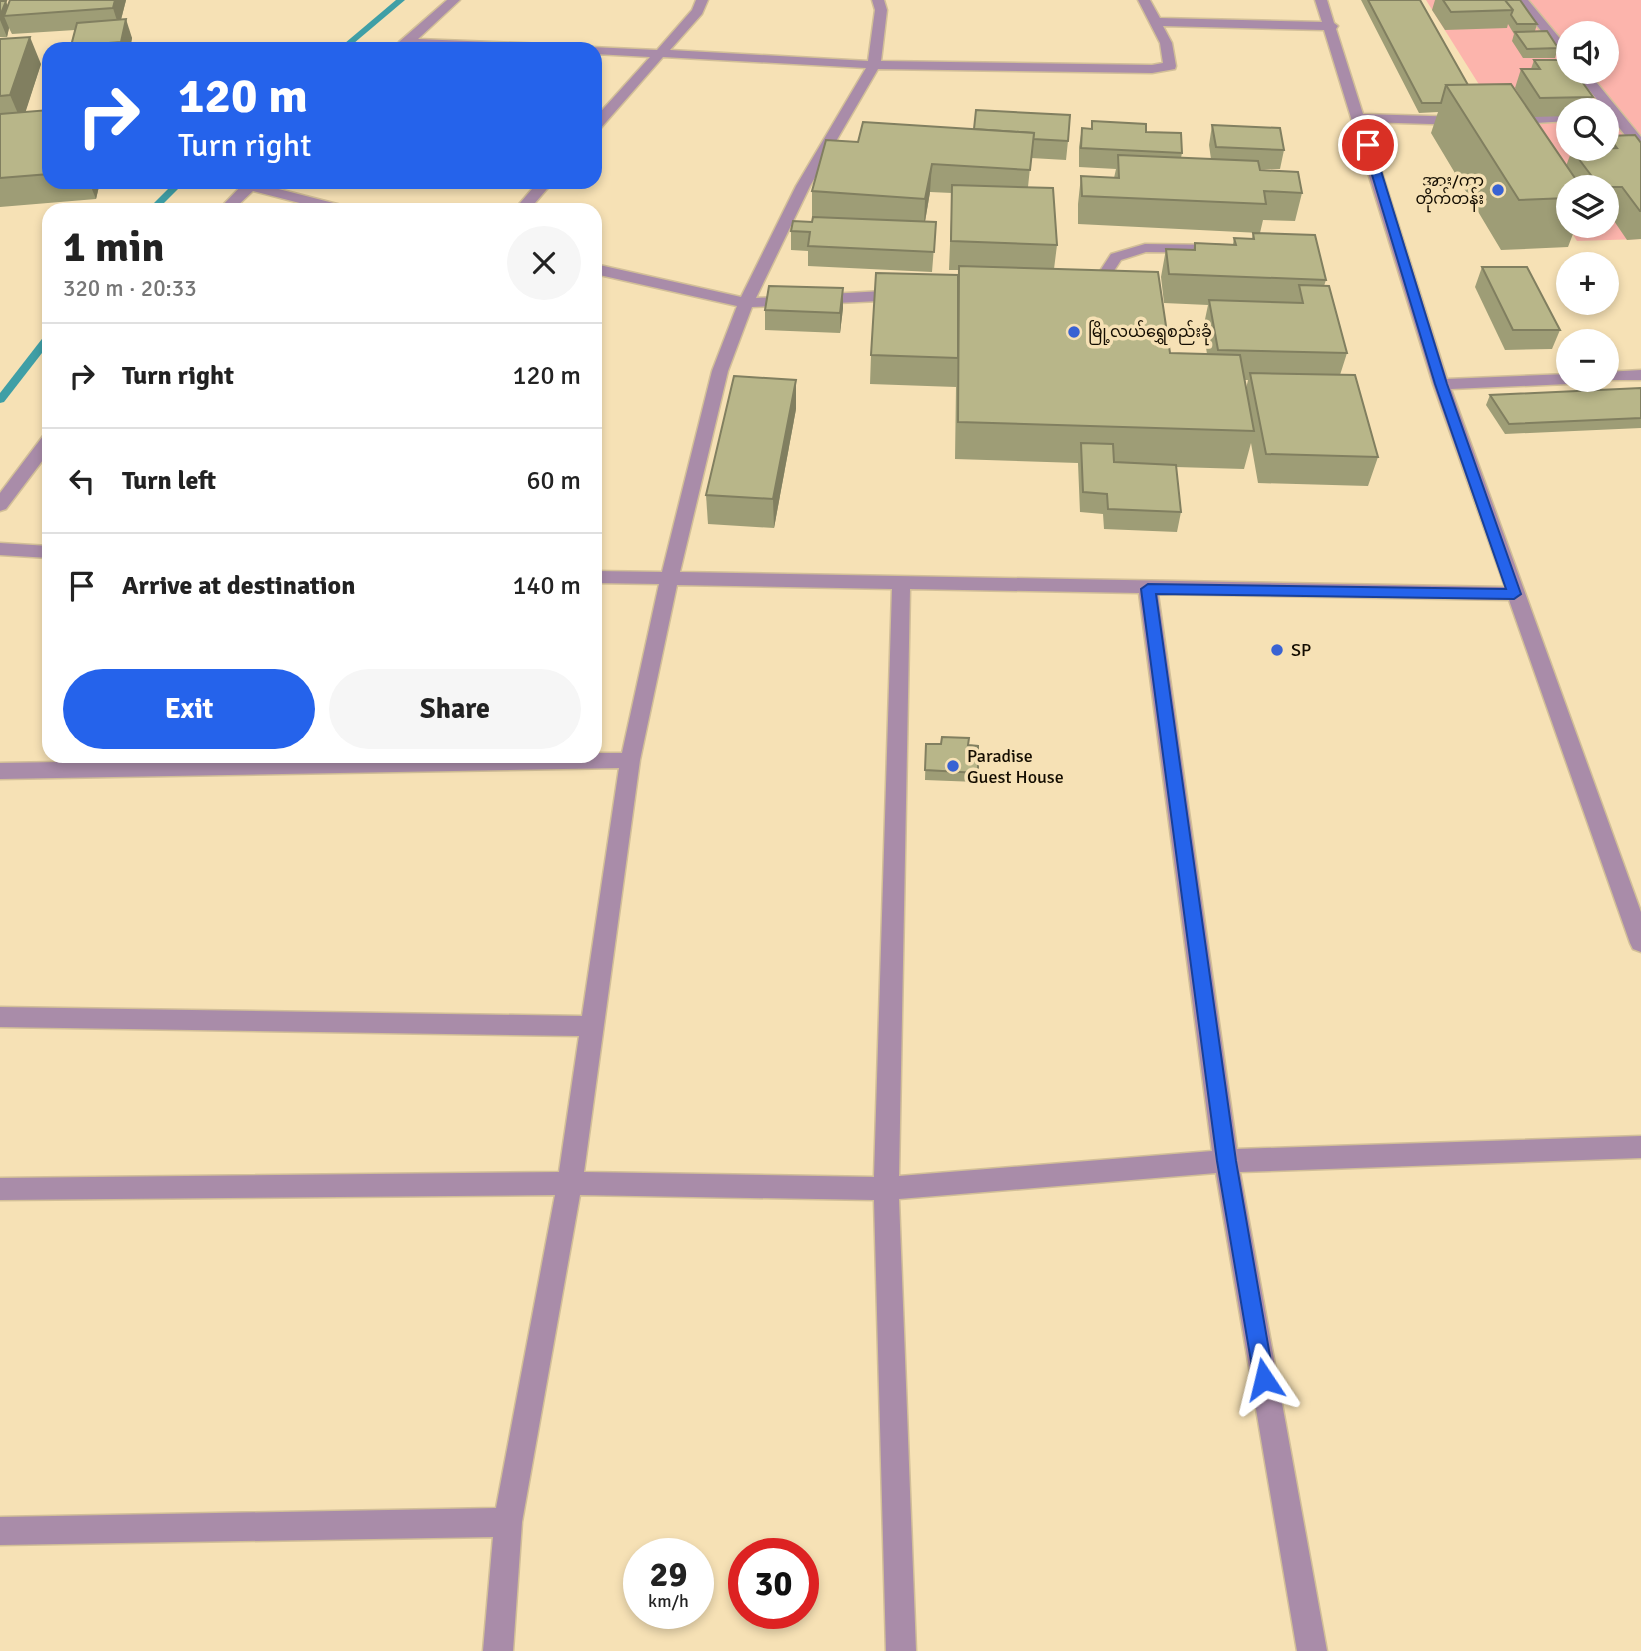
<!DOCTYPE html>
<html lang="en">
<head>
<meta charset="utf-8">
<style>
  body { margin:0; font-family:Signika,"Noto Sans Myanmar",sans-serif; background:#f6f6f6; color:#222; height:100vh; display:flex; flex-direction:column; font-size:26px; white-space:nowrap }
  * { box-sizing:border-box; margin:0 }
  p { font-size:23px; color:#767676 }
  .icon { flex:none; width:38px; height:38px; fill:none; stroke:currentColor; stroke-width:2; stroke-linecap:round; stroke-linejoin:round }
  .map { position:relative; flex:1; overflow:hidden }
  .sheet { position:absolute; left:42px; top:203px; width:560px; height:560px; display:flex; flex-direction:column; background:#fff; border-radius:21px; box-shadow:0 4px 10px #0003 }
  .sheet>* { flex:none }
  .banner { position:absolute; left:42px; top:42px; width:560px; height:147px; border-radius:21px; box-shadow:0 4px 10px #0003; background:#2563eb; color:#fff; overflow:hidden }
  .buttons { position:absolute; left:1556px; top:21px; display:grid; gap:14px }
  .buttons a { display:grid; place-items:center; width:63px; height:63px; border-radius:50%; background:#fff; box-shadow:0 4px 10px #0003; font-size:35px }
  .speed { position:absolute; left:623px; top:1538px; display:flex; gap:14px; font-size:35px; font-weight:700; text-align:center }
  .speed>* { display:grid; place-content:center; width:91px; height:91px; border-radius:50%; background:#fff; box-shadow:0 4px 10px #0003; line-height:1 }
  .speed small { font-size:18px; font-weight:400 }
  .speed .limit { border:10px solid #d22; background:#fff; color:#111 }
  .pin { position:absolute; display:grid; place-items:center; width:60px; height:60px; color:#fff; margin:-30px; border:4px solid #fff; border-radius:50%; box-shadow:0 2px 7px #0007 }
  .me { position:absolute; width:77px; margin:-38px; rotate:350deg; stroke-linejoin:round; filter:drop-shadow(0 0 5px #0008) }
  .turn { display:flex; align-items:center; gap:24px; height:147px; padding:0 21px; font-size:32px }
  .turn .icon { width:91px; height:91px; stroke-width:2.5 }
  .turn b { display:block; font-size:49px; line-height:60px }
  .round { display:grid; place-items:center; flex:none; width:74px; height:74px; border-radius:37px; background:#f6f6f6 }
  .headline { display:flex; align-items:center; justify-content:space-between; height:119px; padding:0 21px }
  h1 { font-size:42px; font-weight:700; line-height:52px }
  .action { display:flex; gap:14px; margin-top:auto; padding:14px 21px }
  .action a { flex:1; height:80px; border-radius:42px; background:#2563eb; color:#fff; font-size:28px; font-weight:700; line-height:80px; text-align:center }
  .action a+a { background:#f6f6f6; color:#222 }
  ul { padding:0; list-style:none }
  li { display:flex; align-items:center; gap:21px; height:105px; padding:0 21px; border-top:2px solid #e0e0e0 }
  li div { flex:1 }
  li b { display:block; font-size:26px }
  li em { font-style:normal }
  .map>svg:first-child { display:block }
  .green { fill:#fcb4ac; fill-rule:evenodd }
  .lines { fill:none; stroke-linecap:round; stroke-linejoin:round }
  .stream { fill:#3f9fa6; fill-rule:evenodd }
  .minor-casing { stroke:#d2bf98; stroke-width:3 }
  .minor { fill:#a98ca9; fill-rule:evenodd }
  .wall { fill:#9e9d76; fill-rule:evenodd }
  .shaded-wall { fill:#817f60 }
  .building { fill:#b8b689; stroke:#817f60; stroke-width:2 }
  .route { fill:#2563eb; stroke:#184099; stroke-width:2 }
  .poi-dot { fill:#3962d3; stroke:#f6e1b5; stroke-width:2.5 }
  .labels { text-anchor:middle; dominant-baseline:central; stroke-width:7; stroke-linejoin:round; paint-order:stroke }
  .far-poi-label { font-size:16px; fill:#140d01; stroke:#f6e1b5; text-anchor:end }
  .poi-label { font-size:18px; fill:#140d01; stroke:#f6e1b5; text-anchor:start }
</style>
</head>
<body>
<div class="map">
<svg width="1641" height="1651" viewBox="0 0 1641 1651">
  <rect width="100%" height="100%" fill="#f6e1b5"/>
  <path class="green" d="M1426,0H1641V239L1577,241ZM1568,33H1606V72H1568ZM1568,110H1606V149H1568ZM1568,187H1606V226H1568Z"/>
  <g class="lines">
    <g class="stream">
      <polygon points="396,0 405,0 347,49 338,49"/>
      <polygon points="175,182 185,182 157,210 147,210"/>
      <polygon points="49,334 49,344 4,402 0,403 0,393 45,335"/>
    </g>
    <defs>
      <g id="minor">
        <polygon points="447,0 460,0 418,39 569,45 575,49 399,48 399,42"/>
        <path d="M696,0H708L702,14L670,50L868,61L875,10L872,0H884L887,10L881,61L1152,65L1163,63L1160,43L1138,0H1150L1160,18L1322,22L1315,0H1327L1334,23L1338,26L1336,29L1363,114L1463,117L1470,121L1463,125L1366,122L1447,379L1568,374V380H1576L1568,384L1451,389L1641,912V952L1633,949L1630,943L1509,600L1158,594L1237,1149L1641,1136V1158L1240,1172L1327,1651H1297L1216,1173L899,1199L916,1651H886L874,1200L580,1195L522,1522L513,1651H483L493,1537L0,1545V1517L496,1508L555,1195L0,1200V1178L559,1172L579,1036L0,1027V1007L582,1016L619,768L0,779V763L421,756H595V753H622L659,584L595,583V571L662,572L712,371L737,306L595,274V264L741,297L796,186L866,68L663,57L600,129L595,130V118L650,57L595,54V49L591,47L657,50L692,10ZM1163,26L1324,30L1433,384L1505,587L680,572L728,371L752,307L901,300L909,295L901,290L756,298L810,186L878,69L1152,73L1175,69L1176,66L1172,43ZM677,585L892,589L874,1177L584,1172L640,760ZM910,589L1139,593L1212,1151L899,1176Z"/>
        <polygon points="1516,0 1528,0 1568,48 1568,60 1564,59"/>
        <polygon points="1575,72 1588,72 1641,137 1641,150 1636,149"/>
        <polygon points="1568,113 1568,121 1506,125 1499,121 1506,117"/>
        <polygon points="261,182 259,184 349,207 351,210 327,210 253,191 233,210 218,210 244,183"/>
        <polygon points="538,182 553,182 529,210 514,210"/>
        <polygon points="1145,244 1220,245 1227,249 1220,253 1146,252 1121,260 1110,277 1083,288 1075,283 1100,271 1111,254"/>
        <polygon points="1641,370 1641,380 1600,380 1606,380 1606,372"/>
        <polygon points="49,435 49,452 6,509 0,511 0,493 43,436"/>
        <polygon points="0,543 49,546 49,558 0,555"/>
      </g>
    </defs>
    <use href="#minor" class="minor-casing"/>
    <use href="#minor" class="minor"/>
  </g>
  <g class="wall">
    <polygon points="10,0 126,0 121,20 132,38 130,49 72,49 71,46 75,30 12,34 9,28 7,37 0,37 0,1 8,7"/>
    <polygon points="1361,0 1420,0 1468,85 1566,166 1572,150 1606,149 1606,140 1608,136 1641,143 1641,239 1627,240 1610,215 1606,215 1606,187 1568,187 1568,226 1576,226 1568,247 1501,250 1431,133 1438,112 1419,113"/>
    <polygon points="1435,0 1520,0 1537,24 1535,31 1558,48 1555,58 1523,58 1512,41 1514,34 1508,24 1507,28 1445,30 1432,10"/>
    <polygon points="0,39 41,64 25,112 45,111 49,103 49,182 100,182 96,199 0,207"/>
    <polygon points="1534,60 1593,97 1587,110 1568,110 1568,116 1533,117 1515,88 1521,69 1531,69"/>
    <polygon points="1092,121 1146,132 1182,153 1181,158 1211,159 1209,145 1212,125 1284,150 1280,169 1259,169 1260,170 1302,193 1295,221 1263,220 1260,233 1078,224 1078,204 1081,176 1114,178 1116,169 1079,167 1079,147 1082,128 1091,129"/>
    <path d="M863,122L1068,141L1066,160L1031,158L1028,187L1057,245L1054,269L1170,353L1207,354L1203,329L1208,305L1164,303L1161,277L1166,249L1193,250L1195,243L1233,244L1234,238L1252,239L1253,233L1326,280L1324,286L1347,353L1340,375L1378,457L1368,486L1258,483L1251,443L1244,469L1176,467L1181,512L1177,532L1104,529L1103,514L1080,512L1078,463L955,459L956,387L870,384L871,355L958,275V270H949L952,193L930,192L925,222H936L932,272L808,266V251L791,250V231L812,222V191L858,142ZM1244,380H1248L1246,389Z"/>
    <polygon points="1482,267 1560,330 1552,349 1505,350 1475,287"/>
    <polygon points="843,308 840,333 765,330 765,310"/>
    <polygon points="1641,388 1641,428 1505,434 1486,405 1490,395"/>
    <polygon points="796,409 774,528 708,524 706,495"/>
    <polygon points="926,744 968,745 978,773 977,782 925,780"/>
  </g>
  <g class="shaded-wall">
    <polygon points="115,0 126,0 119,27 113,8"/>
    <polygon points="6,1 11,16 4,16 9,28 7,37 0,20 0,16"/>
    <polygon points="126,19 132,38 130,49 123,49 121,42"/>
    <polygon points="30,37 41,64 22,123 10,95"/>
    <polygon points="932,164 930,192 924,227 925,199"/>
    <polygon points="89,182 100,182 96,199"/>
    <polygon points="843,288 843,308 840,333 840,313"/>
    <polygon points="796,380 796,409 774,528 773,499"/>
  </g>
  <g class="building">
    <polygon points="10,0 115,0 113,8 4,16"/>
    <polygon points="1368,0 1420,0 1468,85 1446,85 1441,103 1422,103"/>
    <polygon points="1443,0 1505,0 1513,10 1451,12"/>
    <polygon points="1505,0 1520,0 1537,24 1517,24 1511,15 1513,10"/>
    <polygon points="0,1 6,1 0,16"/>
    <polygon points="126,19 121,42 71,46 77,23"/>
    <polygon points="1547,31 1558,48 1527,49 1515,32"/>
    <polygon points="30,37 10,95 0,96 0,39"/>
    <polygon points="1534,60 1566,60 1568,62 1568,72 1575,72 1593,97 1540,98 1521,69 1540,69"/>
    <polygon points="1511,84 1581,187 1568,187 1568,198 1519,200 1446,85"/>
    <polygon points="47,103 49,103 49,110 45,111"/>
    <polygon points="49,110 49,174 0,178 0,114"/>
    <polygon points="976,110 1070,115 1068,141 1033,139 1034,133 974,129"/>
    <polygon points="1092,121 1146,124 1146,132 1181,133 1182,153 1081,148 1082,128 1092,129"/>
    <polygon points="863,122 1034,133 1030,170 932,164 925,199 812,191 826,140 858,142"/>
    <polygon points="1212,125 1280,128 1284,150 1216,147"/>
    <polygon points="1635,135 1641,143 1641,211 1640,211 1622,187 1600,187 1572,150 1617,148 1608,136"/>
    <polygon points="1118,155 1258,161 1260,170 1298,172 1302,193 1264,191 1266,204 1082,196 1081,176 1119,178"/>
    <polygon points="952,185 1053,188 1057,245 951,241"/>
    <polygon points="813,217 936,222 934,252 808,246 810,232 791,231 793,221 812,222"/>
    <polygon points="1253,233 1315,235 1326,280 1169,274 1166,249 1195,250 1195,243 1236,245 1234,238 1254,239"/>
    <polygon points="959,266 1158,272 1170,353 1240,355 1254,431 958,422"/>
    <polygon points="1482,267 1527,267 1560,330 1513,330"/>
    <polygon points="876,273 958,275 958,358 871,355"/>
    <polygon points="1299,285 1329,286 1347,353 1218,350 1209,300 1303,303"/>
    <polygon points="769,286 843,288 840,313 765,310"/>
    <polygon points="1250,373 1355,375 1378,457 1266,454"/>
    <polygon points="734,376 796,380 773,499 706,495"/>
    <polygon points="1641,388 1641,418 1509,424 1490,395"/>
    <polygon points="1081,443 1113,444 1114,462 1176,465 1181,512 1108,509 1107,494 1083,492"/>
    <polygon points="942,737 969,738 968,745 978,746 978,773 925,770 926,744 941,744"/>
  </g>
  <polygon class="route" points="1368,142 1373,145 1447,384 1521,594 1514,599 1156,594 1236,1161 1274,1379 1271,1386 1264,1389 1257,1386 1254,1379 1217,1161 1141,589 1148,584 1506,589 1435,384 1363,145"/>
  <g class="poi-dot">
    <circle cx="1498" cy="190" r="7"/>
    <circle cx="1074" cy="332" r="7"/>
    <circle cx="1277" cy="650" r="7"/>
    <circle cx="953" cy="766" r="7"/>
  </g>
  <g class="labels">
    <g class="far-poi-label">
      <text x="1484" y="181">အား/ကာ<tspan x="1484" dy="18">တိုက်တန်း</tspan></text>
      <text x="1088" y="332" text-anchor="start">မြို့လယ်ရွှေစည်းခုံ</text>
    </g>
    <g class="poi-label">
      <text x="1291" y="650">SP</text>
      <text x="967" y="756">Paradise<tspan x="967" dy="21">Guest House</tspan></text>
    </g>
  </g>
</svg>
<div class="buttons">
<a><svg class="icon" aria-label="sound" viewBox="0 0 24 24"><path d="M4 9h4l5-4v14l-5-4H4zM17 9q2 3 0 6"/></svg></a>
<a><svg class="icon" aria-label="search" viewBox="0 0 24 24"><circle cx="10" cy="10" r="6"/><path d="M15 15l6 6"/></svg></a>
<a><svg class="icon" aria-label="layers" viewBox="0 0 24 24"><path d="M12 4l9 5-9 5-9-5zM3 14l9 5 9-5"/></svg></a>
<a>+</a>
<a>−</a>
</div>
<div class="speed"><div>29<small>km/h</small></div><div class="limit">30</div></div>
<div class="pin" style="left:1368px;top:145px;background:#d93025"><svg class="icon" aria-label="arrive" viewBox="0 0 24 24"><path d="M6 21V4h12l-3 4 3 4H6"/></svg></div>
<svg class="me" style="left:1264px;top:1379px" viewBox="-20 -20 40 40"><path d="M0-17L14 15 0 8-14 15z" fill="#2563eb" stroke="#fff" stroke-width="4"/></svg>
<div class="banner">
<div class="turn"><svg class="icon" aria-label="right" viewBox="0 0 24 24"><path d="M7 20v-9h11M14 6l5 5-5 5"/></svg><div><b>120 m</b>Turn right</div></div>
</div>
<section class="sheet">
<div class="headline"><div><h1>1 min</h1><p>320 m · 20:33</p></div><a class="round"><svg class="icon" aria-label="close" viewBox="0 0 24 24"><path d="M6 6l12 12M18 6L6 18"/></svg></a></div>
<ul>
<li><svg class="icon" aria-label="right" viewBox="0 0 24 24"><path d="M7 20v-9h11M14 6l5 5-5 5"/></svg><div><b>Turn right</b></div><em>120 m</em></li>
<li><svg class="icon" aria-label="left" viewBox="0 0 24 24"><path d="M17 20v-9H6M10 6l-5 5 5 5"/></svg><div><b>Turn left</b></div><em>60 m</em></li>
<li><svg class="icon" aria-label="arrive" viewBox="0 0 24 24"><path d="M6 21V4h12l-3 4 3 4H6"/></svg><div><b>Arrive at destination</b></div><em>140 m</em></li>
</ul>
<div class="action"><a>Exit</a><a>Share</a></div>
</section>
</div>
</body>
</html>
